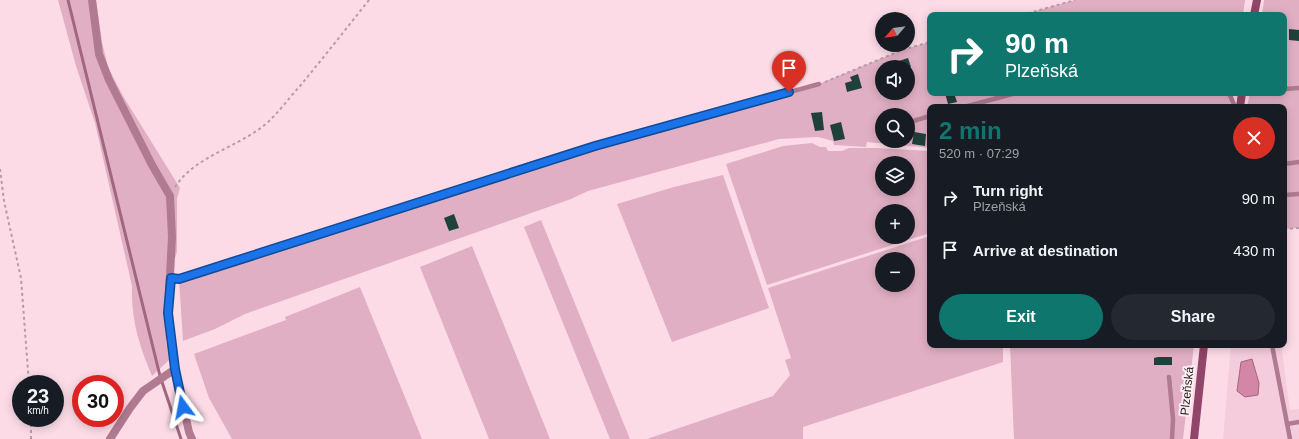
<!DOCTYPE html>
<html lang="en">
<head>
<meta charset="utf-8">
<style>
  body { margin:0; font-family:Helvetica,sans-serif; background:#242831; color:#f1f3f6; height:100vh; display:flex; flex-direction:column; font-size:15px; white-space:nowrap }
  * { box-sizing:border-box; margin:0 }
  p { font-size:13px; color:#9ea1a6 }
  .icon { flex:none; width:22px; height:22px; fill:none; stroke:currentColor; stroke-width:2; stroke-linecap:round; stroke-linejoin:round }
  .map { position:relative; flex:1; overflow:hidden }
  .details { position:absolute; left:927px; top:104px; width:360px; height:244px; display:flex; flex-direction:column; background:#171b24; border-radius:8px; box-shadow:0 2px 10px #0003 }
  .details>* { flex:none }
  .hud { position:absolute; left:927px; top:12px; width:360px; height:84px; border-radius:8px; box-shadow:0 2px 10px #0003; background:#0f766e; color:#fff; overflow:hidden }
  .needle { width:26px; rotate:242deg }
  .tools { position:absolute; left:875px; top:12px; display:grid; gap:8px }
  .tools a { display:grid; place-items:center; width:40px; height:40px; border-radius:50%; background:#171b24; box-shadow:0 2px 10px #0003; font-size:20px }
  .speed { position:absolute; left:12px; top:375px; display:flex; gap:8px; font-size:20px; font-weight:700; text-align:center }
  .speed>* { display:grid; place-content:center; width:52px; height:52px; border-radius:50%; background:#171b24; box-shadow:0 2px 10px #0003; line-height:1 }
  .speed small { font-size:10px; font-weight:400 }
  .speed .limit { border:6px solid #d22; background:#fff; color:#111 }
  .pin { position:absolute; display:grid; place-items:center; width:34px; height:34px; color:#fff; margin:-41px -17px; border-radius:50% 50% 50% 0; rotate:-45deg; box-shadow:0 0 4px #0007 }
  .pin .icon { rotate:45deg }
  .me { position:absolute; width:44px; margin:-22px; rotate:347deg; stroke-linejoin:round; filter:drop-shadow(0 0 3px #0008) }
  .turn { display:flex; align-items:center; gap:14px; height:84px; padding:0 12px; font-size:18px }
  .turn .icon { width:52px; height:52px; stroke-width:2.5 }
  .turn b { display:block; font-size:28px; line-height:34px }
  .round { display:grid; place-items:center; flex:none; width:42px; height:42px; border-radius:21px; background:#242831 }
  .overview { display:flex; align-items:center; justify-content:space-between; height:68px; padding:0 12px }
  h1 { font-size:24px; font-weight:600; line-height:30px; color:#0f766e }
  .action { display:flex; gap:8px; margin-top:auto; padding:8px 12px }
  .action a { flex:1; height:46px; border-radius:24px; background:#0f766e; color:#fff; font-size:16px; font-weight:600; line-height:46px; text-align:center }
  .action a+a { background:#242831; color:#f1f3f6 }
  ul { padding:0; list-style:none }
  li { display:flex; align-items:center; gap:12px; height:52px; padding:0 12px }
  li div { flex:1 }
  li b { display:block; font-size:15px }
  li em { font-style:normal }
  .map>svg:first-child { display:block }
  .built { fill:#f5ccdc }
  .green { fill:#e1afc3; fill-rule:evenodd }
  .water { fill:#d386a6; stroke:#a0677e }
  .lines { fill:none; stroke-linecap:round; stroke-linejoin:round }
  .stream { stroke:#a0677e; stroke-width:3 }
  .building { fill:#20403b }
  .path { stroke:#b69ca6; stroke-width:2; stroke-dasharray:3 3; stroke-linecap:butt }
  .service { stroke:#b07a90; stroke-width:4.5 }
  .minor { stroke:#b07a90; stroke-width:8 }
  .secondary { stroke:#914568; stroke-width:8 }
  .route-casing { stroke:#114b97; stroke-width:10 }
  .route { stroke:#1a73e8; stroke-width:7 }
  .labels { text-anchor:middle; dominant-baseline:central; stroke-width:4; stroke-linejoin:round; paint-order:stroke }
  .street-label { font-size:12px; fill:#291e22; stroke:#fceef3 }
</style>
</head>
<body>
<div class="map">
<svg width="1299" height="439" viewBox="0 0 1299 439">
  <rect width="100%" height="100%" fill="#fcdbe7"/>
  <polygon class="built" points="1231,345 1281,345 1290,410 1299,409 1299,439 1223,439"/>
  <g class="green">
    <path d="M58,0H96L102,42L108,67L123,96L180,188L177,199V252L166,285V341L169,360L152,376C139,345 131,320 132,286L95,123L76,66Z"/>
    <polygon points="1075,0 1245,0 1243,15 1022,15"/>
    <polygon points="1264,0 1299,0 1299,228 1284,229 1284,107 1247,107 1250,93 1284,93 1284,15 1262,15"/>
    <path d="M930,42V93H1232L1230,107H930V148L867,142L866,147L834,145L833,141L818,137L779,139L588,191L571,199L245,314L215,329L183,341L179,279L595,146L819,84L902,50ZM882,67H908V93H882ZM882,115H908V141H882Z"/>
    <path d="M812,143L820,147H826L828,151H842L849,148H875L930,151V233L767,285L726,164L783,146ZM882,163H908V189H882ZM882,211H908V237H882Z"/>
    <polygon points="723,175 769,308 672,342 617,204 674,187"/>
    <polygon points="541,220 630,439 610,439 524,227"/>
    <path d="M930,236V345H1003V362L803,427V439H647L773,396L790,375L785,360L791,358L768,288ZM882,259H908V285H882Z"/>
    <polygon points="472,246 550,439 489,439 420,267"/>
    <polygon points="360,287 422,439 232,439 209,398 194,354 286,320 285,317"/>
    <polygon points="1010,345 1194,345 1183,439 1014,439"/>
  </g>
  <polygon class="water" points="1252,359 1259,383 1258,395 1245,397 1237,391 1241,362"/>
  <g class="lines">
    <polyline class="stream" points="68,0 160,376 181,439"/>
  </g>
  <g class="building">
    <polygon points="1289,29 1299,30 1299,41 1289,40"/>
    <polygon points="908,58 911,67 887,67 887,65"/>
    <polygon points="858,74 862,88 847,92 845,83 852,81 850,77"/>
    <polygon points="945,93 954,93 957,102 948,104"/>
    <polygon points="822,112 824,130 815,131 811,113"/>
    <polygon points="841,122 845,139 834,141 830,125"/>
    <polygon points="914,132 926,134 925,146 912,144"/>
    <polygon points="454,214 459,228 449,231 444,218"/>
    <polygon points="1158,357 1172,357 1172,365 1154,365 1154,358"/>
  </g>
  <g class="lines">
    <g class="path">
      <polyline points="1022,15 1075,0"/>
      <polyline points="825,82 902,50 930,42"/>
      <polyline points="0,169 4,201 21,278 29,384"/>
      <path d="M175,187C195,156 239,147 267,123C279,112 289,98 300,86C323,58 346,29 369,0"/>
      <polyline points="1284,229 1299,228"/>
      <polyline points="31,439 31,418"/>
    </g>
    <g class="service">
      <polyline points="1284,89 1299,88"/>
      <polyline points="1229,93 1235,107"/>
      <polyline points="964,107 1016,93"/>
      <polyline points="910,122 930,116"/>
      <polyline points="1284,164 1299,162"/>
      <polyline points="1284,195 1299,194"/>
      <polyline points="171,278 179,279 595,146 819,84"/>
      <polyline points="1272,345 1290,439"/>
      <polyline points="1169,377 1173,419 1172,439"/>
      <polyline points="1287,424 1299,422"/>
    </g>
    <g class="minor">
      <polyline points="92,0 99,54 109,80 152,165 170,196 172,237 168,313 175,369 189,432 192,439"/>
      <polyline points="110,439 130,408 143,391 175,369"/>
    </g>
    <g class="secondary">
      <polyline points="1254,15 1257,0"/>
      <polyline points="1240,107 1242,93"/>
      <polyline points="1194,439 1204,345"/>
    </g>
  </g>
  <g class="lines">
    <defs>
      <polyline id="route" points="183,407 175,369 168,313 171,278 179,279 595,146 789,92"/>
    </defs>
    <use href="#route" class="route-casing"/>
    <use href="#route" class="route"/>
  </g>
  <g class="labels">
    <g class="street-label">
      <text transform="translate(1187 391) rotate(-84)">Plzeňská</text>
    </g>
  </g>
</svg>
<div class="tools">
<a><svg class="needle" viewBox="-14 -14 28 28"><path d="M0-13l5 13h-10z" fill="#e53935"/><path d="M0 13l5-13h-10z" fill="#9ea1a6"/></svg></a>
<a><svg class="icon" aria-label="sound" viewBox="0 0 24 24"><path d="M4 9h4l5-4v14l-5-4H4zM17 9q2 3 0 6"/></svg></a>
<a><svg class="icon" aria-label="search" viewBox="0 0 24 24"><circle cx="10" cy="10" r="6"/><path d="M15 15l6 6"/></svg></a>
<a><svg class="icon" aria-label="layers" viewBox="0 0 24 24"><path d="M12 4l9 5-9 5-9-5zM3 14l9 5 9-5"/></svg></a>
<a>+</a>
<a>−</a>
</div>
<div class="speed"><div>23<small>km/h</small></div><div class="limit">30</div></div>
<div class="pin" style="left:789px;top:92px;background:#d93025"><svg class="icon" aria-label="arrive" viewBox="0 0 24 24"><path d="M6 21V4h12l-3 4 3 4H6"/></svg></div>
<svg class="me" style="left:183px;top:407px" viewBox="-20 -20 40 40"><path d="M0-17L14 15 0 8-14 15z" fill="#1a73e8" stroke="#fff" stroke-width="4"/></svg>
<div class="hud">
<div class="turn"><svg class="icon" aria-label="right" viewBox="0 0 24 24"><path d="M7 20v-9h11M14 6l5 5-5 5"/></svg><div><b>90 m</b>Plzeňská</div></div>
</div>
<section class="details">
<div class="overview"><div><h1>2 min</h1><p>520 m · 07:29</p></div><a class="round" style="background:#d93025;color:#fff"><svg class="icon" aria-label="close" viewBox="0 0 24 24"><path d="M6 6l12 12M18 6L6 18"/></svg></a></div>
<ul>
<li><svg class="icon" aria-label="right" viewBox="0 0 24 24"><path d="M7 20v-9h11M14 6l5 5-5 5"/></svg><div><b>Turn right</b><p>Plzeňská</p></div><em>90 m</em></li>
<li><svg class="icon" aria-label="arrive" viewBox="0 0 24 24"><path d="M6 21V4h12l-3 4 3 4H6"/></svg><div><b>Arrive at destination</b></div><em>430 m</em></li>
</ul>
<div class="action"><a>Exit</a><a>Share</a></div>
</section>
</div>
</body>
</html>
